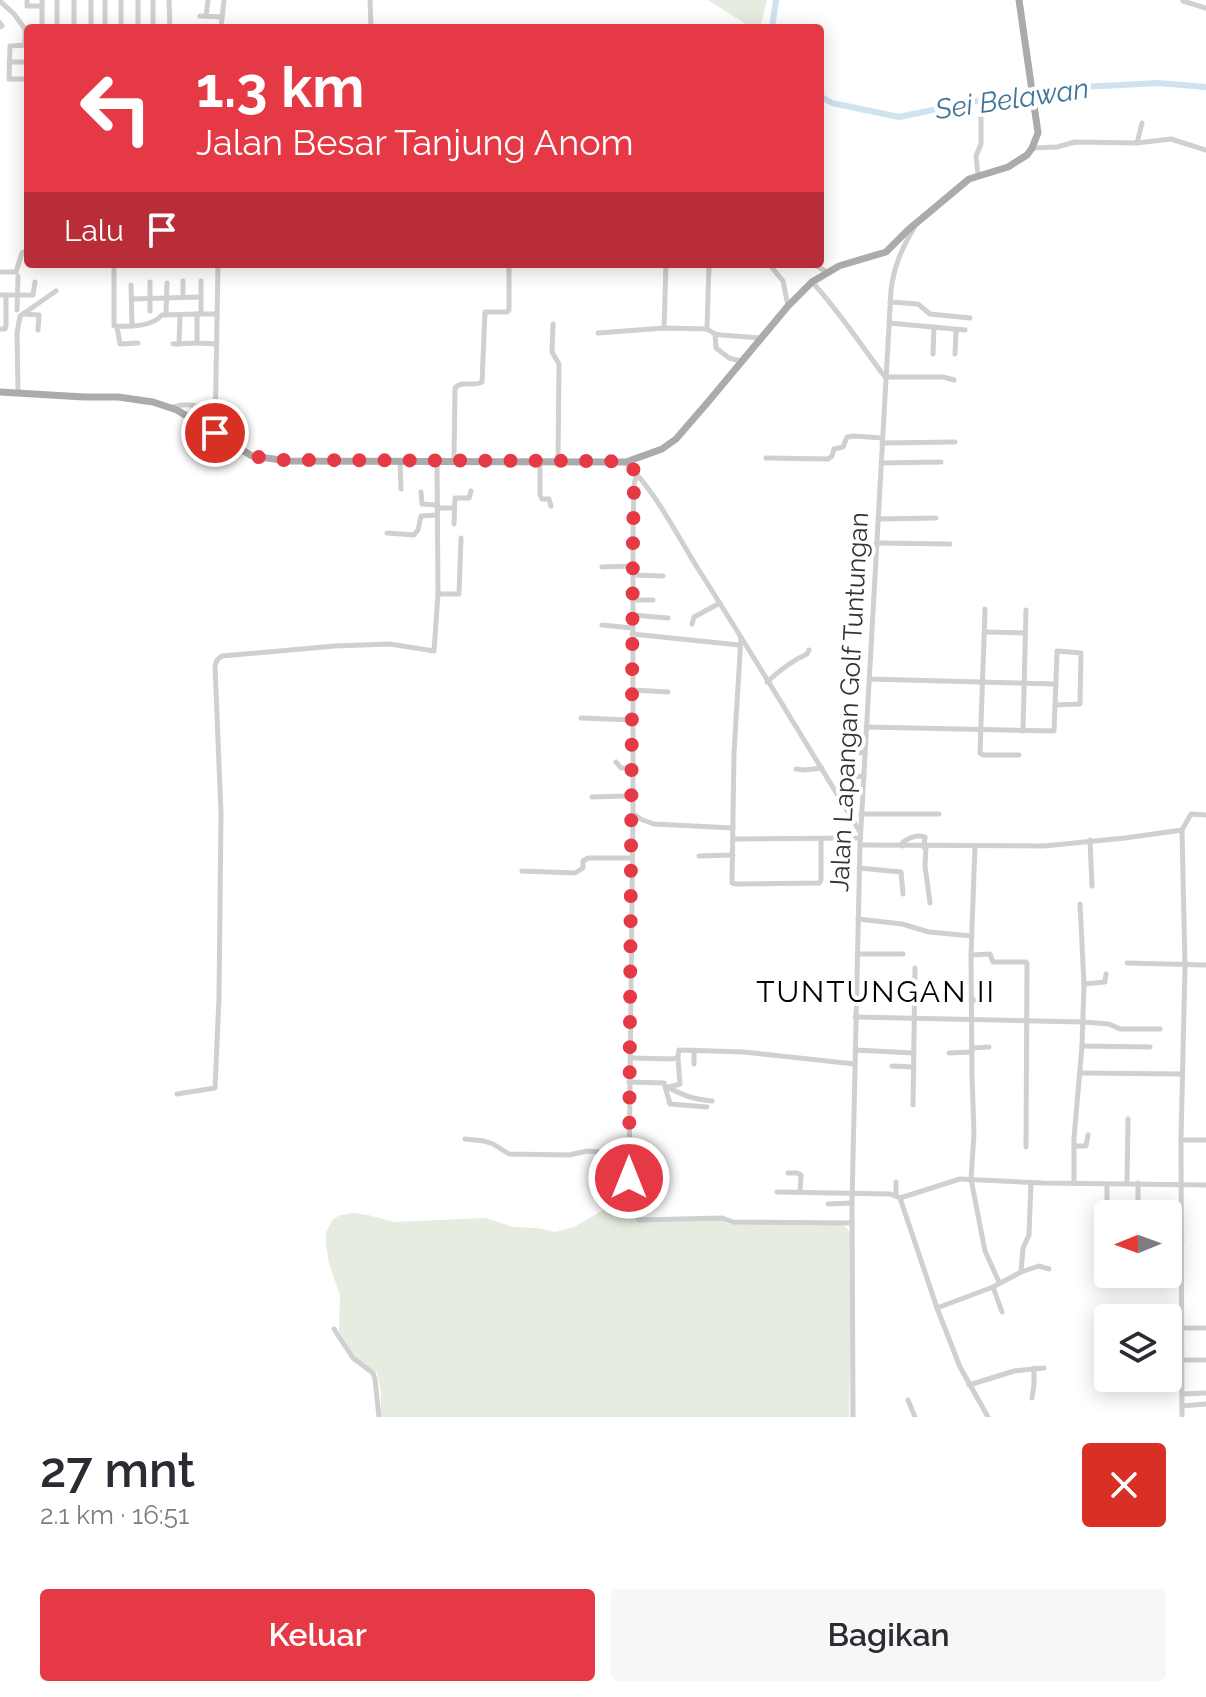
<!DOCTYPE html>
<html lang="id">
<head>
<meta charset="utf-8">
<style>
  body { margin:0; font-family:Raleway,sans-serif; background:#f7f7f7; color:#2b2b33; height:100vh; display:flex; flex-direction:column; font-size:30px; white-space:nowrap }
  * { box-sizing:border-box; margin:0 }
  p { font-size:26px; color:#7c7c81 }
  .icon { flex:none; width:44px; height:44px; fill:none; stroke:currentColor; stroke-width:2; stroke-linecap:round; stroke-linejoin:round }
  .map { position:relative; height:1417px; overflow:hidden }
  .panel { display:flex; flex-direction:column; background:#fff; flex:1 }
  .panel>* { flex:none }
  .banner { position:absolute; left:24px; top:24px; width:800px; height:244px; border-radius:8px; box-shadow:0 4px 20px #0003; background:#e63946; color:#fff; overflow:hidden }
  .needle { width:52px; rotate:269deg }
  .tools { position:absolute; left:1094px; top:1200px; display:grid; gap:16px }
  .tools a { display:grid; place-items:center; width:88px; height:88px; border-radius:8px; background:#fff; box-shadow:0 4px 20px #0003; font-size:40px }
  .pin { position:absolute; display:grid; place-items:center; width:68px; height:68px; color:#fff; margin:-34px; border:4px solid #fff; border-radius:50%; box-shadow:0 2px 8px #0007 }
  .me { position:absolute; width:88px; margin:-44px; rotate:0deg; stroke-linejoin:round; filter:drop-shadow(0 0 6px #0008) }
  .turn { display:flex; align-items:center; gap:28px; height:168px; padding:0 40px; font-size:36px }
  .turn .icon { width:104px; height:104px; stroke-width:2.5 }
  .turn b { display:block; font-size:56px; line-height:68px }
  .then { display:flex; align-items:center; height:76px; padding:0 40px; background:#0003; gap:16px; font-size:30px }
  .round { display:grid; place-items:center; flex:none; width:84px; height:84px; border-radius:8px; background:#f7f7f7 }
  .summary { display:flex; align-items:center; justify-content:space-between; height:136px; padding:0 40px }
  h1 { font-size:48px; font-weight:600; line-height:60px }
  .action { display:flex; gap:16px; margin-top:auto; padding:16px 40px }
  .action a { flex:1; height:92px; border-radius:8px; background:#e63946; color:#fff; font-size:32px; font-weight:600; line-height:92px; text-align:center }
  .action a+a { background:#f7f7f7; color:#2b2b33 }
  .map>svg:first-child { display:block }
  .green { fill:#e6ecdf }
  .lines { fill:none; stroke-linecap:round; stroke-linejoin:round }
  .river { stroke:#cfe2ee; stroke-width:6 }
  .minor { stroke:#d0d0d0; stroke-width:5 }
  .major { stroke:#ababab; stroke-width:7 }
  .route { stroke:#e63946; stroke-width:14; stroke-dasharray:0 25.2 }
  .labels { text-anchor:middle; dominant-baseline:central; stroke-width:8; stroke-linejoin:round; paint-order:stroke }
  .street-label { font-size:26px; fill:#333; stroke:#fff }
  .water-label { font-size:28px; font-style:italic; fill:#3f7597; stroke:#fff }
  .quarter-label { font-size:30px; letter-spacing:2px; fill:#000; stroke:#fff }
</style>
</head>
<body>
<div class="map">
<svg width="1206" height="1417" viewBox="0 0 1206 1417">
  <rect width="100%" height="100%" fill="#fff"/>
  <g class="green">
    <polygon points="708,0 767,0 760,28 752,28"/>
    <polygon points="622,1203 631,1207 634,1219 639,1222 720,1219 730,1224 838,1224 844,1226 853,1234 849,1417 381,1417 381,1392 377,1372 356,1359 339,1331 340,1295 329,1264 326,1243 326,1233 332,1220 340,1215 353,1213 368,1215 394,1222 485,1218 513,1227 538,1228 555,1232 574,1227 614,1204"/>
  </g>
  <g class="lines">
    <g class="river">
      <polyline points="772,28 776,0"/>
      <polyline points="820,96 832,103 899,117 971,102 1045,89 1158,83 1206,87"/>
    </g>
    <g class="minor">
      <polyline points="27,0 27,6 42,6"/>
      <polyline points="74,0 74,28"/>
      <polyline points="153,0 153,28"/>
      <polyline points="169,0 170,28"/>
      <polyline points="370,0 371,28"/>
      <polyline points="0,1 14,14 25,29 25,45"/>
      <polyline points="1183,1 1206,8"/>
      <polyline points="200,16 222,17"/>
      <polyline points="206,16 208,0"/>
      <polyline points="0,23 2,26 0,27"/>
      <polyline points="42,24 42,0"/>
      <polyline points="57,26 57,0"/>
      <polyline points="91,28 91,0"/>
      <polyline points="105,28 105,0"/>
      <polyline points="121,28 121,0"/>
      <polyline points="138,28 138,0"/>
      <polyline points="221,28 224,0"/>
      <polyline points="28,45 10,46 9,79 28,79"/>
      <polyline points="9,62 28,62"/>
      <polyline points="1137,143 1142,123"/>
      <polyline points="1032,148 1057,147 1075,142 1137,143 1171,139 1206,150"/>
      <polyline points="978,175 976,156 981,144 981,117"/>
      <path d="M114,264V326C130,327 152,327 162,315L197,314"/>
      <polyline points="769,264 783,281 788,306"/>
      <polyline points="813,264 827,272"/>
      <polyline points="0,272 16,272 22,253 28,250"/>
      <polyline points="183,281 183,297"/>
      <polyline points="150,282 150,311"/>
      <path d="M812,282C839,311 861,345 885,377H943L954,380"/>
      <polyline points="131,285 132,326"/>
      <polyline points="0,295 33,295 35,282"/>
      <polyline points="132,299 200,297"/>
      <polyline points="890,302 918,304 930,314 970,318"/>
      <polyline points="17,310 18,276"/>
      <polyline points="23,314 39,315 38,330"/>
      <polyline points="201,314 201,281"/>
      <polyline points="166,315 167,283"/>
      <polyline points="889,323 965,330"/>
      <polyline points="553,324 552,352 559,364 558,461"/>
      <polyline points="117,327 120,344 138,343"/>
      <polyline points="664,328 666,264"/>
      <polyline points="0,329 5,329 6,326 6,295"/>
      <polyline points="707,329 709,264"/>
      <polyline points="598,333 664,328 707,329 715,334 722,335 760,338"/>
      <polyline points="715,334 716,348 729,358 741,361"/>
      <polyline points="173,344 197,343"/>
      <polyline points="179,344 180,315"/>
      <polyline points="217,344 197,343 197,314 217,314"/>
      <polyline points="933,354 934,327"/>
      <polyline points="955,354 956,330"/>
      <polyline points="18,392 17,333 20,316 56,291"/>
      <path d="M173,407C190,402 205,405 215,422"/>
      <polyline points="215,433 218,264"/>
      <polyline points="882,443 955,442"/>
      <polyline points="766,458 828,459 832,456 834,449 843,447 847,437 854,436 882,438"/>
      <path d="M454,460L455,388C461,380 474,387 482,382L485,312H507L509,310V264"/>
      <polyline points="400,461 401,489"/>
      <polyline points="540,462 540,495 542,499 549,499 551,506"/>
      <path d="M626,463C658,494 678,538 702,575C756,660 808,746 860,832"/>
      <polyline points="881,463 941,462"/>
      <path d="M637,473L634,485L633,538V812L629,1178C630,1192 630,1210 639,1220L722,1218L733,1222L852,1223"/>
      <polyline points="421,492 422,504 437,505"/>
      <polyline points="437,508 454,508"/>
      <polyline points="878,519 936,518"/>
      <polyline points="454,524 455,498 469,498 471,491"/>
      <polyline points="387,533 414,535 418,530 421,516 437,515"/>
      <polyline points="876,543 950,544"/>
      <polyline points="602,567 633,566"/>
      <polyline points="633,575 663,576"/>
      <polyline points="438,594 459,594 461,538"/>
      <polyline points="633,600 653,600"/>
      <polyline points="985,609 980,753 983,755 1019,755"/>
      <polyline points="633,615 668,618"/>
      <polyline points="692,624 694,617 720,603"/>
      <polyline points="602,625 632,628"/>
      <polyline points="985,632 1025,633"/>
      <polyline points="632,634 739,645"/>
      <polyline points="741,637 734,753 732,883 736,884 819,883 821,880 821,840"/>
      <polyline points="869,679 1055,684"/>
      <path d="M767,682C780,670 791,661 807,654L809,650"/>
      <polyline points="633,690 668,692"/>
      <polyline points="581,718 632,720"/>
      <polyline points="866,727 1054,731 1057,653 1057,651 1081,653 1080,704 1055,705"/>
      <polyline points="1023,731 1026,610"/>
      <polyline points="850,754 865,752"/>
      <polyline points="616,762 621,768 632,768"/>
      <polyline points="796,769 805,770 822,768"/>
      <polyline points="853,777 864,776"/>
      <polyline points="592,797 626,796 632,793"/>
      <polyline points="633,813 640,819 654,824 733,828"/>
      <polyline points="861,814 939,814"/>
      <polyline points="734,839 860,838"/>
      <polyline points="1090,840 1092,886"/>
      <polyline points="860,845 1044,846 1125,838 1182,830"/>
      <path d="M902,846L903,842C910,837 917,834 925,837L924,847"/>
      <polyline points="975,846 971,955 972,1075 974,1134 971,1179 985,1251 999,1282"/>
      <polyline points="926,847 925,866 930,903"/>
      <polyline points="699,856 733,855"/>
      <polyline points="859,868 901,872 903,894"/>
      <polyline points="522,871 575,873 583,868 583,861 588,858 631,858"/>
      <polyline points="858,919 902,924 929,932 972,936"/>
      <polyline points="857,954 903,954"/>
      <polyline points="971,955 990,954 993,962 1026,962 1027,964 1026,1147"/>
      <polyline points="1127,963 1206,965"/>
      <polyline points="1084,984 1105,982 1106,974"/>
      <polyline points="972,1000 992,1000"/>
      <polyline points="855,1017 1083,1022 1109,1024 1120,1029 1160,1029"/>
      <polyline points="1082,1046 1150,1047"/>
      <polyline points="972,1048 989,1047"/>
      <polyline points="855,1050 914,1053"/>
      <polyline points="949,1053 972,1052"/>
      <polyline points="630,1058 673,1059 678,1057 679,1050 744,1052 855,1064"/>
      <polyline points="694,1064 694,1050"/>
      <polyline points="892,1066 914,1067"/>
      <polyline points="1080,1073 1182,1074"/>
      <polyline points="629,1082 664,1083 670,1104 707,1107"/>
      <path d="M666,1087C685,1095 690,1099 712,1101"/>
      <polyline points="669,1087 680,1084 678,1058"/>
      <polyline points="177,1094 215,1088 219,998 221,813 215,666 217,660 222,656 335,646 390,644 434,651 438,594 437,461"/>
      <polyline points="913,1105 915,968"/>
      <polyline points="465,1139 484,1141 493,1144 509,1154 569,1155 587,1151 629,1154"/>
      <polyline points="1181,1140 1206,1140"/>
      <polyline points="1074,1146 1086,1146 1088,1135"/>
      <polyline points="788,1173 797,1173 801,1175 800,1192"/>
      <polyline points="896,1182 896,1195"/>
      <polyline points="1074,1183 1074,1138 1082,1046 1084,984 1080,904"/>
      <polyline points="1127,1183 1128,1119"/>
      <polyline points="1138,1183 1138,1213"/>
      <polyline points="1107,1184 1107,1210"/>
      <polyline points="777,1192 890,1194 900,1198 937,1308 960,1367 988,1417"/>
      <polyline points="900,1198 960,1179 1043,1183 1206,1185"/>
      <polyline points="828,1204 852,1203"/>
      <polyline points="1168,1240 1182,1240"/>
      <polyline points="1021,1272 1039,1266 1049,1269"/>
      <polyline points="993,1287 1002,1312"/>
      <polyline points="937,1308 993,1287 1021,1272 1023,1248 1029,1235 1031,1183"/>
      <polyline points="1182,1328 1206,1328"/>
      <polyline points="334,1329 353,1358 373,1373 375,1379 379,1417"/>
      <polyline points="1182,1360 1206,1360"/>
      <polyline points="969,1385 1014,1371 1044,1368"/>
      <polyline points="1182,1394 1206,1393"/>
      <polyline points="1032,1398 1034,1384 1034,1368"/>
      <polyline points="908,1400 915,1417"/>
      <polyline points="1182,1406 1206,1404"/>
      <path d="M853,1417L852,1203L860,845L891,290C894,266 902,248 914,228"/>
      <polyline points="1182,1417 1181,1140 1185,966 1182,830 1191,814 1206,815"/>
    </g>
    <polyline class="major" points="0,392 84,397 118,397 153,402 177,410 252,456 288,461 626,462 662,449 676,439 708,402 788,306 812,282 839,266 886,252 908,230 969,179 1008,167 1027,155 1032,148 1038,133 1019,0"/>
  </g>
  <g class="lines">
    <polyline class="route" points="215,433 252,456 277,460 603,461 626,462 637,473 634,485 633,538 629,1178"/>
  </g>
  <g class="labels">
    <g class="street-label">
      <text transform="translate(849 702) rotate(-87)">Jalan Lapangan Golf Tuntungan</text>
    </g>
    <g class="water-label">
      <text transform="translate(1012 99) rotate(-8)">Sei Belawan</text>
    </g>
    <g class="quarter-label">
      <text x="876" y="991">TUNTUNGAN II</text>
    </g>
  </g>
</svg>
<div class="tools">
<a><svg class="needle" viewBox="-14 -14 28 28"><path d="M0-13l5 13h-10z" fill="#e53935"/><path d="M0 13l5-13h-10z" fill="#7c7c81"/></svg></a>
<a><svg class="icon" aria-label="layers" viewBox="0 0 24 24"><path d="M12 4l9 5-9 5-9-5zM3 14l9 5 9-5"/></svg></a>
</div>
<div class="pin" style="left:215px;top:433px;background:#d93025"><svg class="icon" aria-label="arrive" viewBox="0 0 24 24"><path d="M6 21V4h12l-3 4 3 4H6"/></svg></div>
<svg class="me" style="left:629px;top:1178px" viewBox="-20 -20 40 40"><circle r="17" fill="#e63946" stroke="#fff" stroke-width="3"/><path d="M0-11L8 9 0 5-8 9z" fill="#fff"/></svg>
<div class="banner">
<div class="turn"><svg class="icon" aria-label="left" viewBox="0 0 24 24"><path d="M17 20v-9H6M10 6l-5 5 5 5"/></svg><div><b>1.3 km</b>Jalan Besar Tanjung Anom</div></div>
<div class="then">Lalu<svg class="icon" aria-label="arrive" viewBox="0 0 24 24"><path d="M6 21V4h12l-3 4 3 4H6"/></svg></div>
</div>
</div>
<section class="panel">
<div class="summary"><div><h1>27 mnt</h1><p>2.1 km · 16:51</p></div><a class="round" style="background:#d93025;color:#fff"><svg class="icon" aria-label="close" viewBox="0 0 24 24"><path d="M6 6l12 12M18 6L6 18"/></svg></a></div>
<div class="action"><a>Keluar</a><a>Bagikan</a></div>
</section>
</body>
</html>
